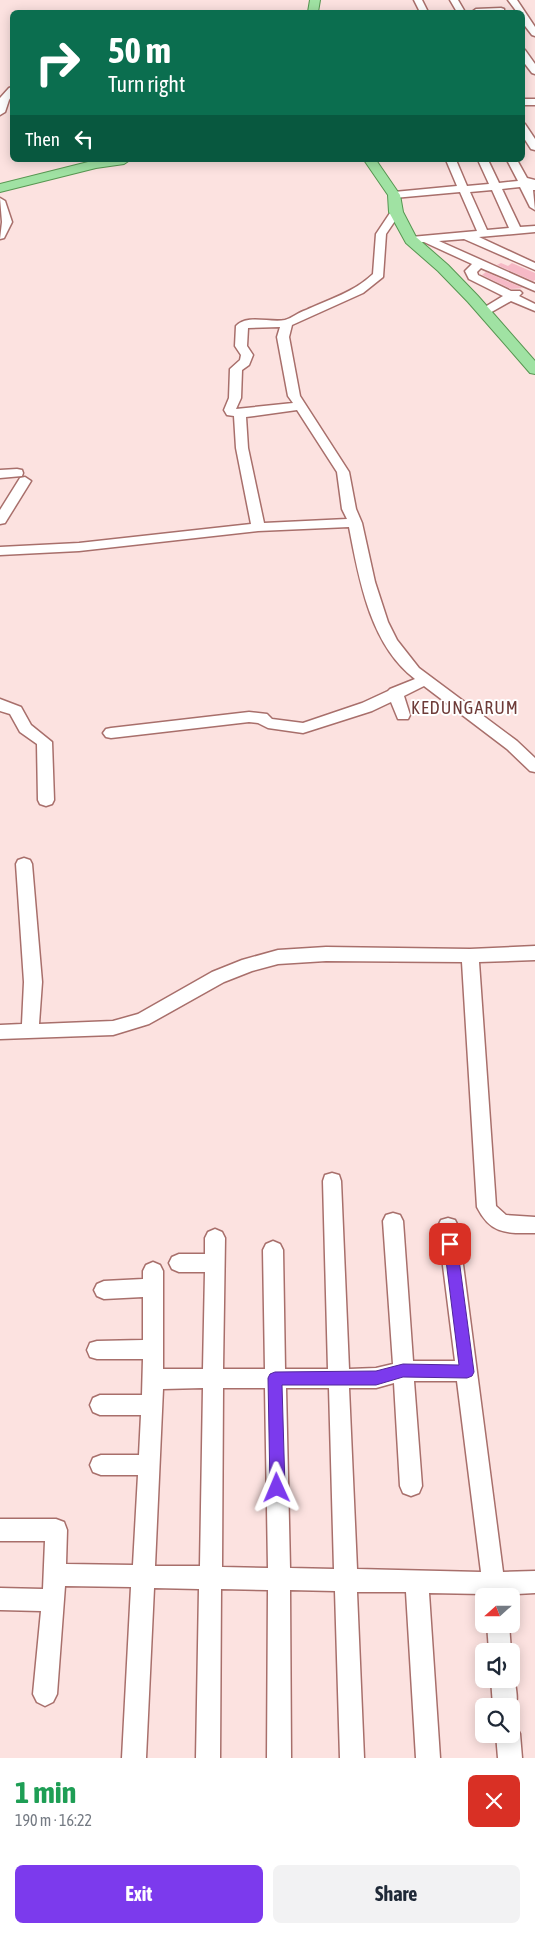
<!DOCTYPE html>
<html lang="en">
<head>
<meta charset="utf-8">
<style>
  body { margin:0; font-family:"Asap Condensed",sans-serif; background:#f2f2f3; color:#1f2937; height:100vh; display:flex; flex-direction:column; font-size:19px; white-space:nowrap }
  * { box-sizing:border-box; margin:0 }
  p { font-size:16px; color:#747a83 }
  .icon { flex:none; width:28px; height:28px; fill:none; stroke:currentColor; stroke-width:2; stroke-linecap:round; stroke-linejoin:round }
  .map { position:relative; height:1758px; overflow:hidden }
  .panel { display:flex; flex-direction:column; background:#fff; flex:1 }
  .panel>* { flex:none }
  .top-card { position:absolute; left:10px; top:10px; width:515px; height:152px; border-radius:8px; box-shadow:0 2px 12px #0003; background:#0b6e4f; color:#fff; overflow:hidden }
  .needle { width:32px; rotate:249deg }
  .fabs { position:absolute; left:475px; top:1588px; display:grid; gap:10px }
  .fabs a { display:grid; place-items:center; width:45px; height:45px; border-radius:8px; background:#fff; box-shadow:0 2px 12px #0003; font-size:25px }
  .pin { position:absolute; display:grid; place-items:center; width:42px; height:42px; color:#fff; margin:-21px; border-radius:10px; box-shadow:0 2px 8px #0006 }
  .me { position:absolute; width:55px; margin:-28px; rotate:359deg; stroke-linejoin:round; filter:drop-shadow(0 0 4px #0008) }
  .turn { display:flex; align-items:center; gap:18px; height:105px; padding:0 15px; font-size:22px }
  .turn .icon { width:65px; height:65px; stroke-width:2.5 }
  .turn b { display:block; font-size:35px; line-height:42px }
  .then { display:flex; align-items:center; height:48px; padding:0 15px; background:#0003; gap:10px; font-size:19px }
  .round { display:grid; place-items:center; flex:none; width:52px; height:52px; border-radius:8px; background:#f2f2f3 }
  .summary { display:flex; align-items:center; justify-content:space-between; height:85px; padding:0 15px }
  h1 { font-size:30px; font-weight:700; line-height:38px; color:#1e9e55 }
  .button { display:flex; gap:10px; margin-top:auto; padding:10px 15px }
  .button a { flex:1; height:58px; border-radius:8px; background:#7c3aed; color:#fff; font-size:20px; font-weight:700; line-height:58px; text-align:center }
  .button a+a { background:#f2f2f3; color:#1f2937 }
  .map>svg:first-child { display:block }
  .building { fill:#f6b9c6 }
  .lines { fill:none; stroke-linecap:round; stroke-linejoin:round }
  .minor-casing { stroke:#a86f6b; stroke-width:3 }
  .major-casing { stroke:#569651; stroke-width:2 }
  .minor { fill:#fff; fill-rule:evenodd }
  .major { fill:#a0e2a3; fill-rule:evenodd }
  .route { fill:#7c3aed; stroke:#51269a }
  .labels { text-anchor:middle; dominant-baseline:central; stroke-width:4; stroke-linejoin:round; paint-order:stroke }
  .quarter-label { font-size:18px; letter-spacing:1px; fill:#6e3b38; stroke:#fff }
</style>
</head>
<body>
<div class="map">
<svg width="535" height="1758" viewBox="0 0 535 1758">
  <rect width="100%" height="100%" fill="#fce2e0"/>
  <g class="building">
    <polygon points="501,263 508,266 512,263 535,273 535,280 533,281 497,265"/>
    <polygon points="486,272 523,288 511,289 482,275"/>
  </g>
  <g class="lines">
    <defs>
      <g id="minor">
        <polygon points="414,0 422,0 428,12 420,12"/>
        <polygon points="450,0 458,0 465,12 457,12"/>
        <polygon points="508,0 517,0 535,27 535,36 532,35 522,22 522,12 517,12"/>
        <polygon points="501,8 504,9 504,12 472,12 476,9"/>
        <polygon points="522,49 525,50 535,64 535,74 532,73 522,60"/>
        <polygon points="12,87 12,95 9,100 5,112 0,115 0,98 9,88"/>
        <rect x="522" y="99" width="13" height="6"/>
        <polygon points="522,123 525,124 535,139 535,150 531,149 522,135"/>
        <path d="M446,160H456L467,186L489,184L478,160H488L499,183L518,181L507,160H517L527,178L535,180V190H533L535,210L530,207L520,187L502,189L520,227L535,226V232L479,237L535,263V270L464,239L439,241L535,284V291L481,268L477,272L478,275L511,291H520L522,293L519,296L535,304V311L511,301L488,314H480L478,312L480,310L503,296L469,279L465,271L472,264L424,242L411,243L406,240L411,237L477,231L460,192L394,198L389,195L394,192L457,186ZM492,190L509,228L487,230L470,192Z"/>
        <polygon points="0,198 5,201 12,222 4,238 0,239 2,222"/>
        <path d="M396,209L401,212L386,234L383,277L363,293L292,325L289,337L300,396L349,472L356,509L362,523L375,582L388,622L397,640L419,668L517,741L535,758V772L530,771L507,749L424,686L404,696L410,715L408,719H398L391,702L372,711L303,733L268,728L258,723L249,722L111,738L106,737L103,733L106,729L111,728L249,712L267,714L272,719L303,723L362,703L388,691L390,689L415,679C370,645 359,579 349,527L258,531L79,551L0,555V547L79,543L251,524L236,448L234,416L227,415L224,410L229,398L230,369L240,360L241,355L235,346L236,326C247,314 270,323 285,320C292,318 299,312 306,310C330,299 354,292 373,274L376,234L392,210ZM280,327L277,337L288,396L293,403L236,409L241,398L242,370L249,365L253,355L247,346L248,328ZM297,410L337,472L342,509L347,519L264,523L248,448L246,417Z"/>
        <polygon points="17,469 22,470 23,473 22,476 0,478 0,470"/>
        <polygon points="25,477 31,481 5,523 0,524 0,510 20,478"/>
        <polygon points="0,699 21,707 31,725 52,742 54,800 52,804 46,806 40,804 38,800 37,744 20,732 10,714 0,711"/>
        <path d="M24,858L30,860L32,864L42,982L39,1024L113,1021L138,1014L212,972L242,960L278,950L326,947L470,949L535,946V960L479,962L496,1206L506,1215L535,1217V1233C507,1233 491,1235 477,1207L462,962L326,961L278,964L252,971L224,982L149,1024L113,1035L0,1039V1025L22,1024L24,982L16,864L18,860Z"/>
        <path d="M332,1173L339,1175L341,1181L349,1369L376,1368L393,1364L383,1221L386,1215L393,1213L400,1215L403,1221L413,1361H455L438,1226L441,1220L448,1218L455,1220L458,1226L503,1572L535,1571V1593L484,1596V1594L429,1593L440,1758H416L406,1592H357L364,1758H340L335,1591L290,1590L291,1758H267L268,1590L221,1589L220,1758H196L199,1589L154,1588L146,1758H122L131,1587L65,1586L57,1694L53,1702L45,1706L37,1702L33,1694L41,1611L0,1610V1588L43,1589L45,1541H0V1519H56L64,1522L67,1530L66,1564L133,1565L138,1475H101L93,1472L90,1465L93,1458L101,1455H139L141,1415H100L93,1412L90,1405L93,1398L100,1395H142L143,1359H97L90,1357L87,1350L90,1343L97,1341L143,1340V1297L104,1299L97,1296L94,1290L97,1284L104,1281L143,1279V1271L146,1265L153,1262L160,1265L163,1271V1369H203L205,1272H179L172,1269L169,1263L172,1257L179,1254H205V1238L208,1232L215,1229L222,1232L225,1238L223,1369H265L263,1250L266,1244L273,1241L280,1244L283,1250L285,1369H328L323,1181L325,1175ZM414,1381H457L481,1572L357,1569L349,1388H376L394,1383L400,1486L403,1493L411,1496L419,1493L422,1486ZM203,1388L200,1566H155L163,1389ZM223,1388H265L268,1568L222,1567ZM286,1388H329L334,1569L290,1568Z"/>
        <polygon points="487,1624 509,1624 511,1651 489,1651"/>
        <path d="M511,1671C516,1683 521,1706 511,1715V1706H493L491,1679H511Z"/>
        <polygon points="511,1724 516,1726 520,1734 522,1758 498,1758 496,1734 511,1734"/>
      </g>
      <g id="major">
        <polygon points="310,0 320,0 318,12 308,12"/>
        <polygon points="96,160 130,160 124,164 96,168 0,192 0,184"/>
        <polygon points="364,160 376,160 400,195 403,212 416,237 448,265 478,296 535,361 535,374 530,373 468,302 438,271 406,243 389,212 388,195"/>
      </g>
    </defs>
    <use href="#minor" class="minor-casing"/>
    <use href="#major" class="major-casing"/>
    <use href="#minor" class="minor"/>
    <use href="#major" class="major"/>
  </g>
  <polygon class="route" points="450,1238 455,1240 457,1244 474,1372 472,1376 467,1378 403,1377 376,1385 282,1385 285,1488 282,1493 277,1495 272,1493 270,1488 268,1378 270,1374 275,1372 376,1371 403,1364 459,1365 444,1244 446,1240"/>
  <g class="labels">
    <g class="quarter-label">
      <text x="465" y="707">KEDUNGARUM</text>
    </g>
  </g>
</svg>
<div class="fabs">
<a><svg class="needle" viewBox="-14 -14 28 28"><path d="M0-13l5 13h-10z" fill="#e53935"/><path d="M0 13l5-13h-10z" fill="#747a83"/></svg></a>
<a><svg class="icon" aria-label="sound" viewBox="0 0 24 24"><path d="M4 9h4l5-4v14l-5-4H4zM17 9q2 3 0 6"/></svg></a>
<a><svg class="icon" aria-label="search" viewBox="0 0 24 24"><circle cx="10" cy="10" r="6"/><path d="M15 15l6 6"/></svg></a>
</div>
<div class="pin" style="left:450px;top:1244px;background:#d93025"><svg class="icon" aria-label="arrive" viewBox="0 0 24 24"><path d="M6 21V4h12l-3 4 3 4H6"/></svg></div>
<svg class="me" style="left:277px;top:1488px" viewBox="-20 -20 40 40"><path d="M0-17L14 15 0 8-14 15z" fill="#7c3aed" stroke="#fff" stroke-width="4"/></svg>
<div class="top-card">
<div class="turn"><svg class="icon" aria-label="right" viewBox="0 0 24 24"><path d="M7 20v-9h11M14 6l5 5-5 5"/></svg><div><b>50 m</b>Turn right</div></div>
<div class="then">Then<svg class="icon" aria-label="left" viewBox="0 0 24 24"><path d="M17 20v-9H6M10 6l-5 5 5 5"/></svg></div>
</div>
</div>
<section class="panel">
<div class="summary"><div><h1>1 min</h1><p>190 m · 16:22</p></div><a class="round" style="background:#d93025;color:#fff"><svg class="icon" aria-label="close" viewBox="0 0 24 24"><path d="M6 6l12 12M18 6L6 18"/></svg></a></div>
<div class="button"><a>Exit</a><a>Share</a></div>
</section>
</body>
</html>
